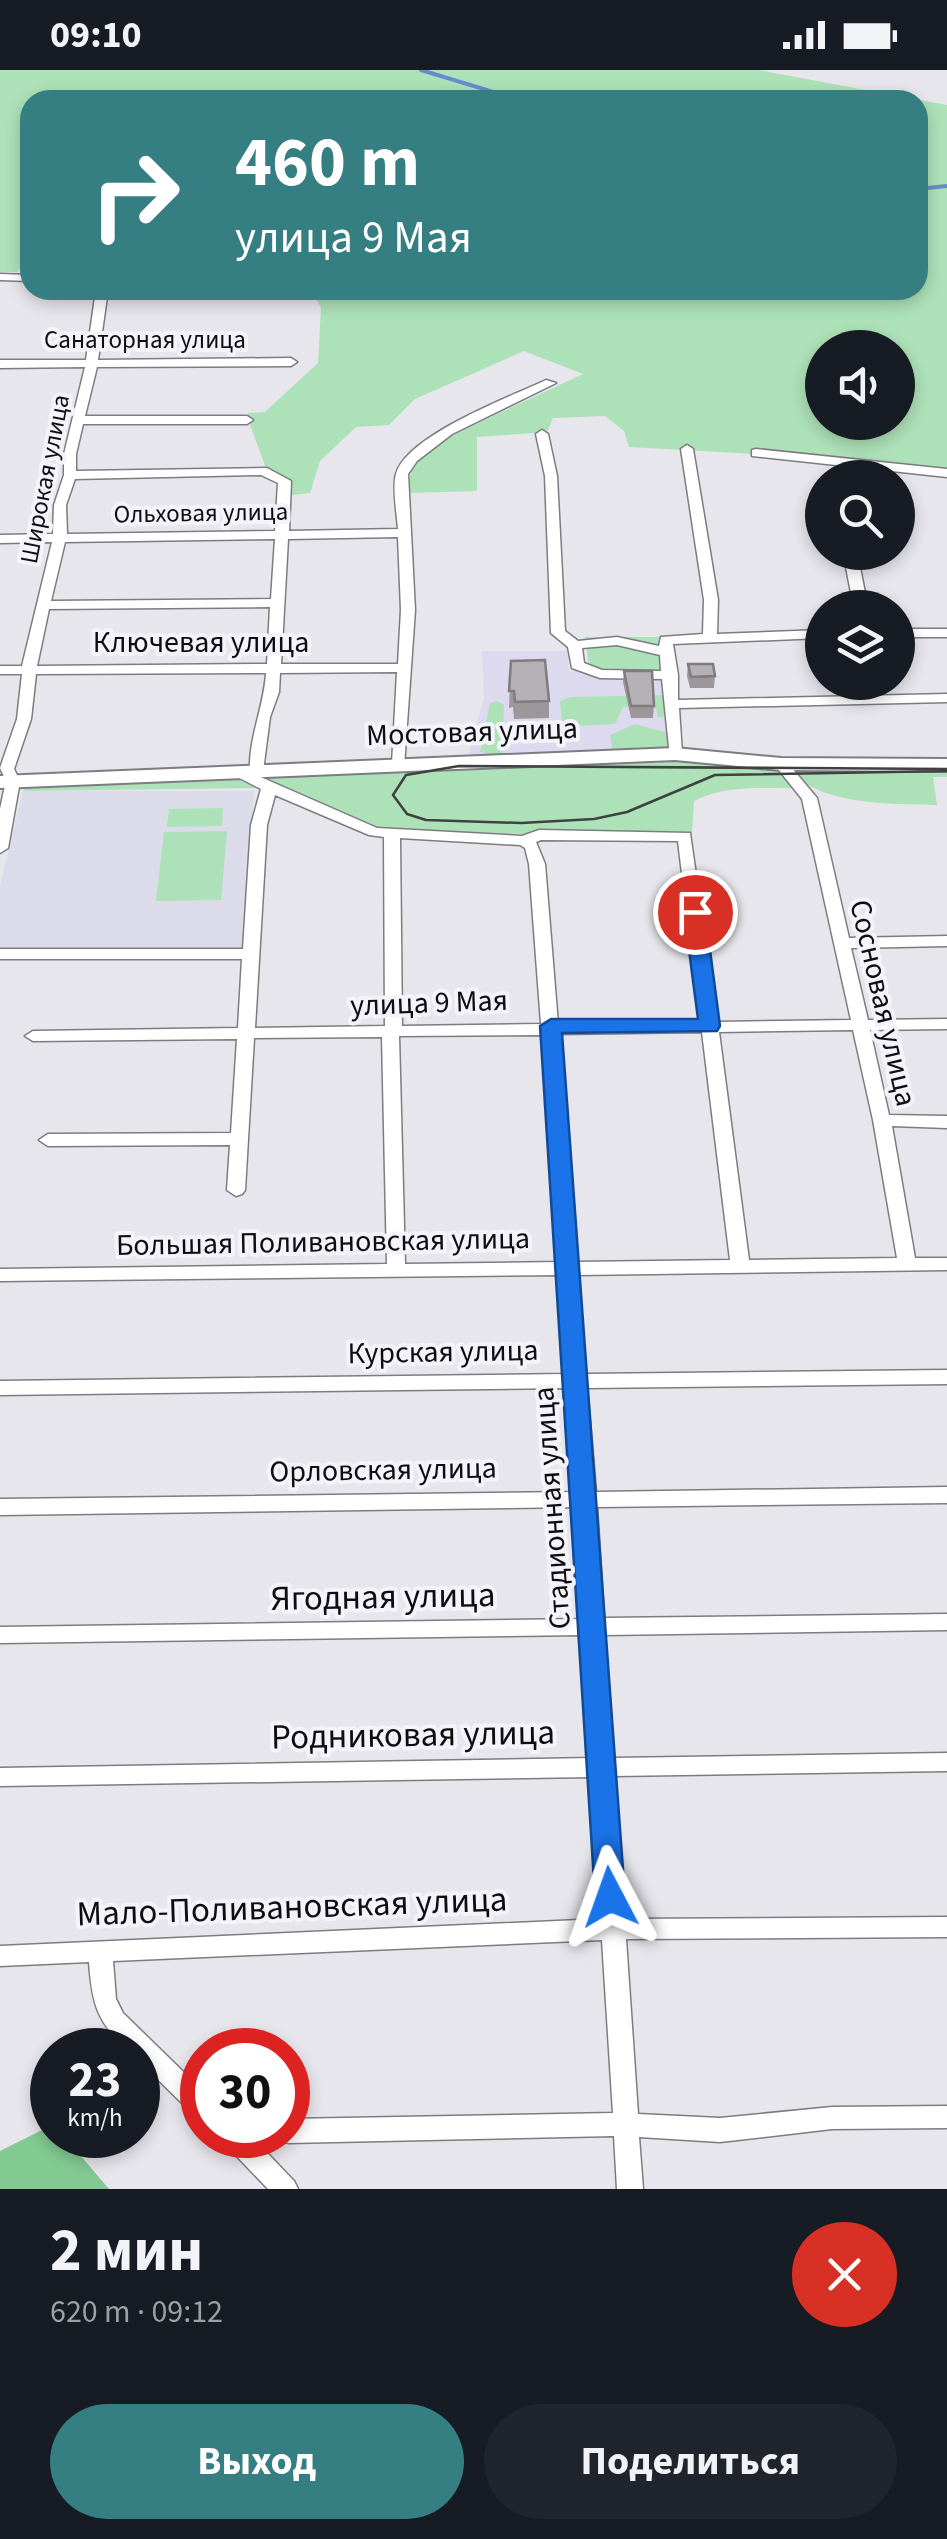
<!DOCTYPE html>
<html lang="ru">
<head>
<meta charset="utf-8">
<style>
  body { margin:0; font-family:"Source Sans 3",sans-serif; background:#20242c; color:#f1f3f6; height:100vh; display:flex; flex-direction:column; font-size:38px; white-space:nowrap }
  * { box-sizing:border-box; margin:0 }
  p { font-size:32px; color:#9ea1a6 }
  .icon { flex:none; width:55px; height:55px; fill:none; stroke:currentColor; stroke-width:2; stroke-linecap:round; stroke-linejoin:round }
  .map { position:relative; height:2119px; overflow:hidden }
  .panel { display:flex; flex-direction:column; background:#171b24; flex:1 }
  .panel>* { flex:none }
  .guide { position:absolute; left:20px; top:20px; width:908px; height:210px; border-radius:30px; box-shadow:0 5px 15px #0003; background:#357e82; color:#fff; overflow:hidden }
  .tools { position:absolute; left:805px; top:260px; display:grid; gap:20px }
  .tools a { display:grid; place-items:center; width:110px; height:110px; border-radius:50%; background:#171b24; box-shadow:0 5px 15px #0003; font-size:50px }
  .speed { position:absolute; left:30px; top:1958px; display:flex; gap:20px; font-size:50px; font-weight:700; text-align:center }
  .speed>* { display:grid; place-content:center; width:130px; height:130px; border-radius:50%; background:#171b24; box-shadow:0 5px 15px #0003; line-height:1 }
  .speed small { font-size:25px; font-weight:400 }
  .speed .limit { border:15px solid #d22; background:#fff; color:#111 }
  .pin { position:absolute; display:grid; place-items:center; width:85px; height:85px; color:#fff; margin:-42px; border:5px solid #fff; border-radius:50%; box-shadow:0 2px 10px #0007 }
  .me { position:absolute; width:110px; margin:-55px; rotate:356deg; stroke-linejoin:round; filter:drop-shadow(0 0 8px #0008) }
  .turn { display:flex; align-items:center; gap:35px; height:210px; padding:0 50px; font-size:45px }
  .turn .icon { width:130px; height:130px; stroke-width:2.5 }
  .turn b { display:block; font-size:70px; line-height:85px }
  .round { display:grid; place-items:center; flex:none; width:105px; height:105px; border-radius:52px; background:#20242c }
  .summary { display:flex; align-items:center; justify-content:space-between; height:170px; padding:0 50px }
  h1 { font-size:60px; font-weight:700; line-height:75px }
  .cta { display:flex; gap:20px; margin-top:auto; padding:20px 50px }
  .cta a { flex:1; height:115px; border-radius:60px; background:#357e82; color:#fff; font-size:40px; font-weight:700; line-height:115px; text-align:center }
  .cta a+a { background:#20242c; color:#f1f3f6 }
  .status { display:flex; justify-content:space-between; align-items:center; height:70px; padding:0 50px; background:#171b24; direction:ltr }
  .status svg { height:28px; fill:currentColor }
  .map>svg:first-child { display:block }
  .commercial { fill:#ddd9ef }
  .built { fill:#dcdbe9 }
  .green { fill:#ade1b7; fill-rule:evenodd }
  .forest { fill:#83ca92 }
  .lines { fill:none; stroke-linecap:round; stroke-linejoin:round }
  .stream { stroke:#648dce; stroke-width:4 }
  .street-casing { stroke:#7d7c82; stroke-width:3 }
  .secondary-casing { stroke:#7d7c82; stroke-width:4 }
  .street { fill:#fff; fill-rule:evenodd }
  .secondary { fill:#fff; fill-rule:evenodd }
  .tram { stroke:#404043; stroke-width:2.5 }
  .wall { fill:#9c979b }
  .building { fill:#b5b0b4; stroke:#7f7b7e; stroke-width:2.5 }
  .route { fill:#1a73e8; stroke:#114b97; stroke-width:2.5 }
  .labels { text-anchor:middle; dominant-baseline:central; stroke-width:8; stroke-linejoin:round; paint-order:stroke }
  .far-street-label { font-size:25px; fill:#0e0e10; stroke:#f3f3f9 }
  .street-label { font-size:30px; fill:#0e0e10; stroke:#f3f3f9 }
  .near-street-label { font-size:35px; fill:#0e0e10; stroke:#f3f3f9 }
</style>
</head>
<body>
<div class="status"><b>09:10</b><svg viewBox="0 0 49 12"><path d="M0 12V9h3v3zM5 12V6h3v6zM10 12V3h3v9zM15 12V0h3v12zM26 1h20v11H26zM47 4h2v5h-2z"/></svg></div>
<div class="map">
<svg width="947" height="2119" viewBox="0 0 947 2119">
  <rect width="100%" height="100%" fill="#e6e6ec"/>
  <polygon class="commercial" points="482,581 567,581 569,601 665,601 673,676 660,682 468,686 484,628"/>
  <polygon class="built" points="23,721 254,721 242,880 0,880 0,816"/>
  <g class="green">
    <path d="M0,0H758L947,35V400L846,389L629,377L624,361L605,346L553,348L547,362L477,367V421L407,423L413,390L444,369L583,304L524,281L415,329L389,355L356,357L320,391L310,423L284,426L286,411L267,401L248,349V343L265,342L318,293L321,238L311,220H918V30H30V180L17,202H0ZM822,278H898V352H822Z"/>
    <polygon points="585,567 660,567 665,601 598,602 589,597"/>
    <polygon points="668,625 670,644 658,648 656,638 623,637 615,654 568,656 562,652 560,631 570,627"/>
    <polygon points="497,631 504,635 502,686 480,682 490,633"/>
    <polygon points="635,654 672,664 673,676 613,683 610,665"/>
    <path d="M653,690L774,698L800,718C765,719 726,714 694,731L692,763L474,764L378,758L262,708Z"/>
    <path d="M947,698V707H933L937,735C898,734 815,736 791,699Z"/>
    <polygon points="234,707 259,718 23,721 28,715"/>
    <polygon points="223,738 222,756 167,757 169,739"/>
    <polygon points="227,761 221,830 156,831 164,762"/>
  </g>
  <polygon class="forest" points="52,2055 52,2065 63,2065 109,2119 0,2119 0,2081"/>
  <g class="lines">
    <g class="stream">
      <polyline points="421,0 520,30"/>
      <polyline points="918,119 947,116"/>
    </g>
    <defs>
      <g id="street">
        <polygon points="0,204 30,205 30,211 0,210"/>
        <path d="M96,220H108L98,290L291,288L297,292L291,296L97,297L85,346H247L253,350L247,354H83L76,384V401L267,398L291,411L289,461L398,459C397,445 392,417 396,404C407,365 510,327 546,310L556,313L452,364L417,391L408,404L415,540L404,697H394L392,694L397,602L280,603L279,622L270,647L263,701L256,705L377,758L522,766L539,760L690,763L717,952L851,950L802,729L774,694L776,691H786L817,728L849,868L947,866V876L851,878L868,950L947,949V959L870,960L889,1045L947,1046V1058L892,1056L915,1188H947V1200L578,1205L586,1304L947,1300V1314L587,1318L596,1422L947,1417V1433L597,1437L604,1548L947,1544V1560L605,1565L614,1688L947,1683V1701L615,1706L624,1849L947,1847V1867L626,1869L638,2044L720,2048L832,2037L947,2036V2058L832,2059L720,2072L639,2067L643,2119H617L614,2066L288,2073L279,2069L277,2065H288V2049L613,2043L602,1870L113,1891L116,1929L123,1943L202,2020V2047L193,2044L138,1990V1980H127C97,1951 92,1934 89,1892L0,1896V1876L601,1849L593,1707L0,1716V1698L592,1688L584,1565L0,1573V1557L583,1549L577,1437L0,1445V1429L576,1422L568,1318L0,1325V1311L567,1304L560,1205L0,1211V1199L387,1194L382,967L254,968L245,1120L242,1124L236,1126L227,1120L230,1075L48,1076L39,1070L48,1064L231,1063L237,969L33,971L25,966L33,961L238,958L242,889H0V879H243L251,755L261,719L226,701L233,697L250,703C248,669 264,637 266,603L36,604L31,649L14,699L20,711L8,778L0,783V739L6,711L0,698L17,649L22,604H0V596H22L52,472L0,473V465L53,464L54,435L64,405V384L85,297L0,298V290H86ZM261,405L278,413L275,461L67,464L66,435L75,409ZM398,467L401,540L398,594H281L288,469ZM275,469L271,529L51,531L65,472ZM270,537L267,594L37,596L49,539ZM275,725L369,765L384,767L385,956L255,958L267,755ZM400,768L520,775L525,778L529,794L541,954L402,956ZM541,770L678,771L700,952L558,954L545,794L536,772ZM853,960L873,1050L897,1188L749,1190L719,962ZM702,962L730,1190L577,1192L559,964ZM542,965L559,1192L405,1194L399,966Z"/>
        <path d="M542,360L548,364L557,406L565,561L578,571L617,567L659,576L661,567L703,564L704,530L681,379L687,375L693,379L718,530L717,564L822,560V568L673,574L678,605V630L947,624V632L679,638L682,684L675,688L670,687L662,609L600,608L572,598L568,577L551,563L545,406L536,364ZM617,575L660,585L661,601L602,600L584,593L582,578Z"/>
        <polygon points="756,379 947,399 947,407 752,386 752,380"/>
        <polygon points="843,482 857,482 868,538 854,538"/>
        <rect x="898" y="559" width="49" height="8"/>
        <polygon points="221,2065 250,2065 294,2111 298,2119 268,2119 224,2073"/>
      </g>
      <polygon id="secondary" points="675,678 781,688 947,689 947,701 781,700 675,690 0,718 0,706"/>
    </defs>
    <use href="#street" class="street-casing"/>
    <use href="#secondary" class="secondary-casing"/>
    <use href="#street" class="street"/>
    <use href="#secondary" class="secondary"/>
    <polyline class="tram" points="947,699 459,696 406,705 393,725 407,744 426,750 521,753 594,749 627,742 715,705 947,701"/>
  </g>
  <g class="wall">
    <polygon points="511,591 549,631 549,648 514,649 513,637 509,638"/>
    <polygon points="688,594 715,606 714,618 690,618 687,606"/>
    <polygon points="624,601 654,636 653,648 631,648 623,612"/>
  </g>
  <g class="building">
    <polygon points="545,590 549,631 515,632 514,621 509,621 511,591"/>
    <polygon points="688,594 713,594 715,606 691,607"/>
    <polygon points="624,601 652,601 654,636 631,636"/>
  </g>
  <polygon class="route" points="695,836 705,842 720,956 717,961 562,963 625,1827 621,1836 610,1840 600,1836 595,1827 540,956 551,949 698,949 684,842"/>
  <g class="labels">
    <g class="far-street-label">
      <text x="145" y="270">Санаторная улица</text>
      <text transform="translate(45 409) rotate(-79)">Широкая улица</text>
      <text transform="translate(201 443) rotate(-1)">Ольховая улица</text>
    </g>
    <g class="street-label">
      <text x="201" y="572">Ключевая улица</text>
      <text transform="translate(472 662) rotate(-2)">Мостовая улица</text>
      <text transform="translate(429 933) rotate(-2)">улица 9 Мая</text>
      <text transform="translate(883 933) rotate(77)">Сосновая улица</text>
      <text transform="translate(323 1172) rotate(-1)">Большая Поливановская улица</text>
      <text transform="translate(443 1282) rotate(-1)">Курская улица</text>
      <text transform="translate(383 1400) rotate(-1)">Орловская улица</text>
      <text transform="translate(552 1438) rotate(-94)">Стадионная улица</text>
    </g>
    <g class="near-street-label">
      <text transform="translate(383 1527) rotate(-1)">Ягодная улица</text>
      <text transform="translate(413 1665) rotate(-1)">Родниковая улица</text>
      <text transform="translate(292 1837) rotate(-2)">Мало-Поливановская улица</text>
    </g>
  </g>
</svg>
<div class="tools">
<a><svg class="icon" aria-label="sound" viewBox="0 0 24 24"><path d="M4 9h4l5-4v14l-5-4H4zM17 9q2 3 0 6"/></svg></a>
<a><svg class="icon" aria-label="search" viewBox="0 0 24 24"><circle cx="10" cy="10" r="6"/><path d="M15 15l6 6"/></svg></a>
<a><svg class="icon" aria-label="layers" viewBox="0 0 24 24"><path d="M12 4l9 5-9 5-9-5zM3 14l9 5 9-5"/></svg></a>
</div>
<div class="speed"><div>23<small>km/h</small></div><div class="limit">30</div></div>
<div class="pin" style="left:695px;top:842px;background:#d93025"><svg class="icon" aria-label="arrive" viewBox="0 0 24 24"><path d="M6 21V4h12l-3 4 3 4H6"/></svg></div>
<svg class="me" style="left:610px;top:1827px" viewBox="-20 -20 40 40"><path d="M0-17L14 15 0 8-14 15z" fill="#1a73e8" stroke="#fff" stroke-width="4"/></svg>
<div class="guide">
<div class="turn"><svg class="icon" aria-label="right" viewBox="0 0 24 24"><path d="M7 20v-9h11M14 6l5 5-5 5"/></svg><div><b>460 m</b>улица 9 Мая</div></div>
</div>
</div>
<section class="panel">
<div class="summary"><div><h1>2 мин</h1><p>620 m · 09:12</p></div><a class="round" style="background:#d93025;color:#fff"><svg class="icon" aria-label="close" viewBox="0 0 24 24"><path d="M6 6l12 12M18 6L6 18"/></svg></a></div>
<div class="cta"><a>Выход</a><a>Поделиться</a></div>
</section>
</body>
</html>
